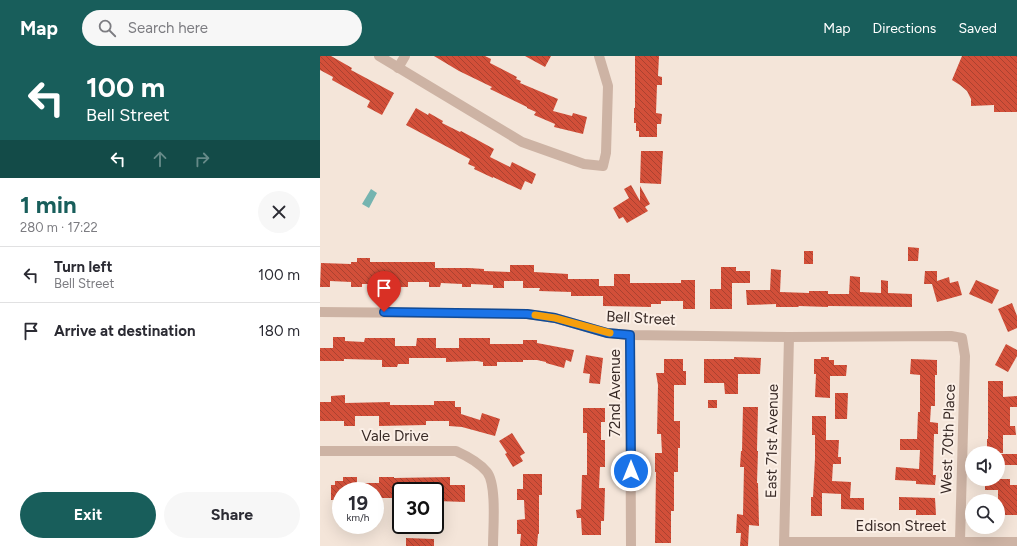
<!DOCTYPE html>
<html lang="en">
<head>
<meta charset="utf-8">
<style>
  body { margin:0; font-family:Figtree,sans-serif; background:#f7f7f7; color:#2b2b33; height:100vh; display:flex; flex-direction:column; font-size:15px; white-space:nowrap }
  * { box-sizing:border-box; margin:0 }
  p { font-size:13px; color:#7c7c81 }
  .icon { flex:none; width:22px; height:22px; fill:none; stroke:currentColor; stroke-width:2; stroke-linecap:round; stroke-linejoin:round }
  .map { position:relative; flex:1; overflow:hidden }
  .sheet { display:flex; flex-direction:column; background:#fff; width:320px }
  .sheet>* { flex:none }
  .banner { background:#185e5b; color:#fff; overflow:hidden }
  .buttons { position:absolute; left:645px; top:390px; display:grid; gap:8px }
  .buttons a { display:grid; place-items:center; width:40px; height:40px; border-radius:50%; background:#fff; box-shadow:0 4px 16px #0002; font-size:20px }
  .speed { position:absolute; left:12px; top:426px; display:flex; gap:8px; font-size:20px; font-weight:700; text-align:center }
  .speed>* { display:grid; place-content:center; width:52px; height:52px; border-radius:50%; background:#fff; box-shadow:0 4px 16px #0002; line-height:1 }
  .speed small { font-size:10px; font-weight:400 }
  .speed .limit { border:2px solid #111; border-radius:6px; background:#fff; color:#111 }
  .pin { position:absolute; display:grid; place-items:center; width:34px; height:34px; color:#fff; margin:-41px -17px; border-radius:50% 50% 50% 0; rotate:-45deg; box-shadow:0 0 4px #0007 }
  .pin .icon { rotate:45deg }
  .me { position:absolute; width:44px; margin:-22px; rotate:0deg; stroke-linejoin:round; filter:drop-shadow(0 0 3px #0008) }
  .turn { display:flex; align-items:center; gap:14px; height:84px; padding:0 20px; font-size:18px }
  .turn .icon { width:52px; height:52px; stroke-width:2.5 }
  .turn b { display:block; font-size:28px; line-height:34px }
  .lanes { display:flex; align-items:center; height:38px; padding:0 20px; background:#0003; justify-content:center; gap:20px; direction:ltr }
  .lanes .off { opacity:.35 }
  .round { display:grid; place-items:center; flex:none; width:42px; height:42px; border-radius:21px; background:#f7f7f7 }
  .headline { display:flex; align-items:center; justify-content:space-between; height:68px; padding:0 20px }
  h1 { font-size:24px; font-weight:700; line-height:30px; color:#185e5b }
  .button { display:flex; gap:8px; margin-top:auto; padding:8px 20px }
  .button a { flex:1; height:46px; border-radius:24px; background:#185e5b; color:#fff; font-size:16px; font-weight:700; line-height:46px; text-align:center }
  .button a+a { background:#f7f7f7; color:#2b2b33 }
  ul { padding:0; list-style:none }
  li { display:flex; align-items:center; gap:12px; height:56px; padding:0 20px; border-top:1px solid #e1e1e2 }
  li div { flex:1 }
  li b { display:block; font-size:15px }
  li em { font-style:normal }
  header { display:flex; align-items:center; gap:24px; box-sizing:border-box; height:56px; padding:0 20px; background:#185e5b; color:#fff }
  header strong { font-size:19px }
  nav { display:flex; gap:22px; margin-inline-start:auto; font-size:14px }
  .search { width:280px; height:36px; background:#f7f7f7; display:flex; align-items:center; gap:10px; box-sizing:border-box; padding:0 14px; border-radius:22px; color:#7c7c81; font-size:15px }
  main { display:flex; flex:1; min-height:0 }
  .map>svg:first-child { display:block }
  .water { fill:#75b4b0 }
  .building { fill:url(#building-back-hatch) }
  .lines { fill:none; stroke-linecap:round; stroke-linejoin:round }
  .minor { stroke:#cdb3a4; stroke-width:10 }
  .route-casing { stroke:#114b97; stroke-width:10 }
  .route { stroke:#1a73e8; stroke-width:7 }
  .slow { stroke:#f59e0b; stroke-width:7 }
  .labels { text-anchor:middle; dominant-baseline:central; stroke-width:4; stroke-linejoin:round; paint-order:stroke }
  .street-label { font-size:15px; fill:#382a26; stroke:#fbefe6 }
</style>
</head>
<body>
<header>
<strong>Map</strong>
<div class="search"><svg class="icon" aria-label="search" viewBox="0 0 24 24"><circle cx="10" cy="10" r="6"/><path d="M15 15l6 6"/></svg>Search here</div>
<nav><a>Map</a><a>Directions</a><a>Saved</a></nav>
</header>
<main>
<section class="sheet">
<div class="banner">
<div class="turn"><svg class="icon" aria-label="left" viewBox="0 0 24 24"><path d="M17 20v-9H6M10 6l-5 5 5 5"/></svg><div><b>100 m</b>Bell Street</div></div>
<div class="lanes"><svg class="icon" aria-label="left" viewBox="0 0 24 24"><path d="M17 20v-9H6M10 6l-5 5 5 5"/></svg><svg class="icon off" aria-label="ahead" viewBox="0 0 24 24"><path d="M12 20V5M6 11l6-6 6 6"/></svg><svg class="icon off" aria-label="right" viewBox="0 0 24 24"><path d="M7 20v-9h11M14 6l5 5-5 5"/></svg></div>
</div>
<div class="headline"><div><h1>1 min</h1><p>280 m · 17:22</p></div><a class="round"><svg class="icon" aria-label="close" viewBox="0 0 24 24"><path d="M6 6l12 12M18 6L6 18"/></svg></a></div>
<ul>
<li><svg class="icon" aria-label="left" viewBox="0 0 24 24"><path d="M17 20v-9H6M10 6l-5 5 5 5"/></svg><div><b>Turn left</b><p>Bell Street</p></div><em>100 m</em></li>
<li><svg class="icon" aria-label="arrive" viewBox="0 0 24 24"><path d="M6 21V4h12l-3 4 3 4H6"/></svg><div><b>Arrive at destination</b></div><em>180 m</em></li>
</ul>
<div class="button"><a>Exit</a><a>Share</a></div>
</section>
<div class="map">
<svg width="697" height="490" viewBox="0 0 697 490">
  <defs>
    <pattern id="building-back-hatch" width="6" height="6" patternUnits="userSpaceOnUse"><rect width="6" height="6" fill="#d24f39"/><path d="M-1 5l2 2M0 0l6 6M5-1l2 2" fill="none" stroke="#ab4230"/></pattern>
  </defs>
  <rect width="100%" height="100%" fill="#f4e5d9"/>
  <polygon class="water" points="51,133 57,137 49,152 42,148"/>
  <g class="building">
    <polygon points="0,0 11,0 32,12 31,14 74,37 62,59 47,51 50,45 12,24 13,21 0,14"/>
    <polygon points="114,0 165,0 171,3 170,7 197,21 196,23 201,25 200,27 238,43 233,55 252,60 253,57 267,61 263,78 234,71 235,68 214,59 216,56 207,52 207,51 170,33 172,31 139,15"/>
    <polygon points="205,0 231,0 225,11"/>
    <polygon points="315,0 339,0 338,20 342,21 342,29 337,29 336,57 342,58 341,68 337,68 337,81 319,81 319,75 316,75 316,67 314,67 314,52 315,52"/>
    <polygon points="642,0 697,0 697,56 674,56 674,49 651,50 651,43 647,35 640,29 632,24"/>
    <polygon points="96,52 108,59 109,57 123,65 122,67 140,76 141,75 174,93 170,101 190,111 192,106 216,118 212,128 205,125 201,134 173,121 173,122 154,113 155,111 148,108 150,103 86,69"/>
    <polygon points="321,95 343,95 341,128 320,127"/>
    <polygon points="311,129 320,145 320,130 330,148 325,151 328,155 307,167 303,161 299,163 293,152 309,142 304,133"/>
    <polygon points="588,191 599,192 598,205 588,205"/>
    <rect x="484" y="195" width="9" height="13"/>
    <polygon points="37,202 50,202 50,206 115,206 115,212 149,212 164,213 164,215 190,216 190,209 214,209 214,216 248,218 248,223 279,223 279,230 294,230 294,218 310,218 310,227 361,227 361,224 375,224 375,253 363,253 363,245 341,245 341,248 331,248 331,251 283,250 283,240 251,240 251,236 219,235 220,232 203,232 203,225 184,225 184,232 173,232 173,229 151,228 151,231 142,231 142,228 121,227 120,231 109,231 109,226 88,226 88,231 77,231 77,225 57,225 57,228 42,228 42,231 31,231 31,226 10,225 10,231 0,231 1,207 31,208 31,206 37,206"/>
    <polygon points="401,211 416,211 416,215 430,215 430,227 412,227 412,253 390,253 390,233 401,233"/>
    <polygon points="451,213 461,214 460,236 489,237 489,235 508,235 508,238 529,238 530,220 540,221 540,236 561,237 561,224 568,225 568,237 592,238 592,251 508,250 508,251 479,250 478,251 456,251 456,248 427,249 426,234 450,234"/>
    <polygon points="605,215 617,215 617,225 629,221 630,227 638,225 642,239 617,246 612,228 604,228"/>
    <polygon points="656,224 679,234 672,248 649,238"/>
    <polygon points="692,247 697,260 697,272 688,276 678,253"/>
    <polygon points="13,281 25,281 25,285 44,286 45,282 75,282 75,290 96,290 97,282 116,282 116,292 139,292 139,282 170,282 170,288 203,288 203,284 217,284 217,287 254,294 251,306 246,304 244,312 226,307 226,306 217,304 203,304 203,306 177,306 177,310 163,310 163,306 157,305 126,306 126,302 89,302 89,308 78,308 77,311 62,311 62,304 24,303 24,305 0,305 0,292 13,292"/>
    <polygon points="686,288 697,294 697,300 688,316 675,309"/>
    <polygon points="266,299 283,302 280,328 269,327 270,318 263,317"/>
    <polygon points="414,301 441,302 440,318 418,318 418,338 405,338 404,327 384,327 384,303 414,303"/>
    <polygon points="501,301 509,301 509,304 514,304 514,309 527,309 526,320 510,320 510,342 495,341 496,318 494,318 494,303 501,303"/>
    <polygon points="344,303 363,303 363,315 366,315 366,329 354,329 354,365 360,365 360,392 358,392 358,416 354,416 354,455 351,455 351,487 335,487 336,416 335,416 335,397 342,397 341,378 337,378 338,329 336,317 344,317"/>
    <polygon points="591,303 617,304 617,319 615,319 615,350 611,350 610,366 618,367 618,378 614,378 613,419 616,419 615,429 596,428 596,425 575,424 576,411 599,413 600,394 580,394 580,383 597,383 598,356 600,356 600,319 590,318"/>
    <polygon points="668,325 683,325 683,341 697,340 697,351 690,351 690,370 695,370 696,379 683,379 683,397 667,397 667,383 668,383"/>
    <polygon points="515,337 528,337 527,363 515,363"/>
    <polygon points="25,339 25,347 70,346 70,349 114,349 114,345 135,345 135,351 141,351 141,358 160,364 162,357 180,363 175,380 142,371 129,370 129,365 106,365 106,369 59,370 59,360 35,360 35,370 24,370 24,365 0,365 0,346 11,346 11,340"/>
    <rect x="388" y="344" width="9" height="8"/>
    <polygon points="423,351 438,351 437,395 438,395 437,427 438,427 439,470 429,469 428,490 420,490 421,477 416,477 417,458 423,459 424,411 420,411 421,395 422,395"/>
    <polygon points="263,352 285,352 285,366 281,366 281,384 285,384 285,411 280,411 279,432 285,432 284,465 281,465 281,479 262,479 261,462 257,462 256,454 261,453 262,419 267,419 267,377 263,377"/>
    <polygon points="492,360 506,360 506,384 519,384 518,401 521,401 521,408 513,408 512,425 531,426 530,442 544,442 544,454 521,453 521,438 502,437 502,460 491,460 491,441 493,441 495,402 495,379 492,379"/>
    <polygon points="192,377 205,397 200,400 203,405 193,411 185,398 187,397 179,385"/>
    <rect x="678" y="398" width="19" height="11"/>
    <polygon points="203,418 222,418 222,439 219,439 219,478 218,478 217,490 200,490 201,478 197,478 197,464 205,463 204,444 197,444 197,433 203,433"/>
    <polygon points="23,421 37,421 37,427 59,427 59,421 74,421 74,422 130,421 130,429 145,429 145,446 117,445 117,435 73,435 73,442 62,442 62,449 55,449 55,435 21,435 21,444 11,444 11,429 15,429 15,425 23,425"/>
    <polygon points="665,423 690,423 690,429 697,429 697,459 678,459 678,434 665,434"/>
    <polygon points="579,441 615,442 616,459 596,459 596,454 579,454"/>
    <polygon points="86,482 114,483 114,490 86,490"/>
  </g>
  <g class="lines">
    <g class="minor">
      <polyline points="59,0 202,86 264,108 283,110 286,97 288,30 279,0"/>
      <polyline points="78,12 85,0"/>
      <polyline points="0,256 207,258 235,262 287,277 310,279 469,281 631,280 642,282 645,300 640,485"/>
      <polyline points="310,279 311,490"/>
      <path d="M0,395H136C147,400 159,406 167,416C177,429 173,473 173,490"/>
      <polyline points="464,486 697,486"/>
      <polyline points="464,490 469,281"/>
    </g>
  </g>
  <g class="lines">
    <defs>
      <polyline id="route" points="64,256 207,258 235,262 287,277 310,279 311,415"/>
    </defs>
    <use href="#route" class="route-casing"/>
    <use href="#route" class="route"/>
    <polyline class="slow" points="215,259 235,262 290,277"/>
  </g>
  <g class="labels">
    <g class="street-label">
      <text transform="translate(321 262) rotate(3)">Bell Street</text>
      <text transform="translate(295 337) rotate(-90)">72nd Avenue</text>
      <text x="75" y="380">Vale Drive</text>
      <text transform="translate(628 383) rotate(-88)">West 70th Place</text>
      <text transform="translate(452 385) rotate(-89)">East 71st Avenue</text>
      <text x="581" y="470">Edison Street</text>
    </g>
  </g>
</svg>
<div class="buttons">
<a><svg class="icon" aria-label="sound" viewBox="0 0 24 24"><path d="M4 9h4l5-4v14l-5-4H4zM17 9q2 3 0 6"/></svg></a>
<a><svg class="icon" aria-label="search" viewBox="0 0 24 24"><circle cx="10" cy="10" r="6"/><path d="M15 15l6 6"/></svg></a>
</div>
<div class="speed"><div>19<small>km/h</small></div><div class="limit">30</div></div>
<div class="pin" style="left:64px;top:256px;background:#d93025"><svg class="icon" aria-label="arrive" viewBox="0 0 24 24"><path d="M6 21V4h12l-3 4 3 4H6"/></svg></div>
<svg class="me" style="left:311px;top:415px" viewBox="-20 -20 40 40"><circle r="17" fill="#1a73e8" stroke="#fff" stroke-width="3"/><path d="M0-11L8 9 0 5-8 9z" fill="#fff"/></svg>
</div>
</main>
</body>
</html>
